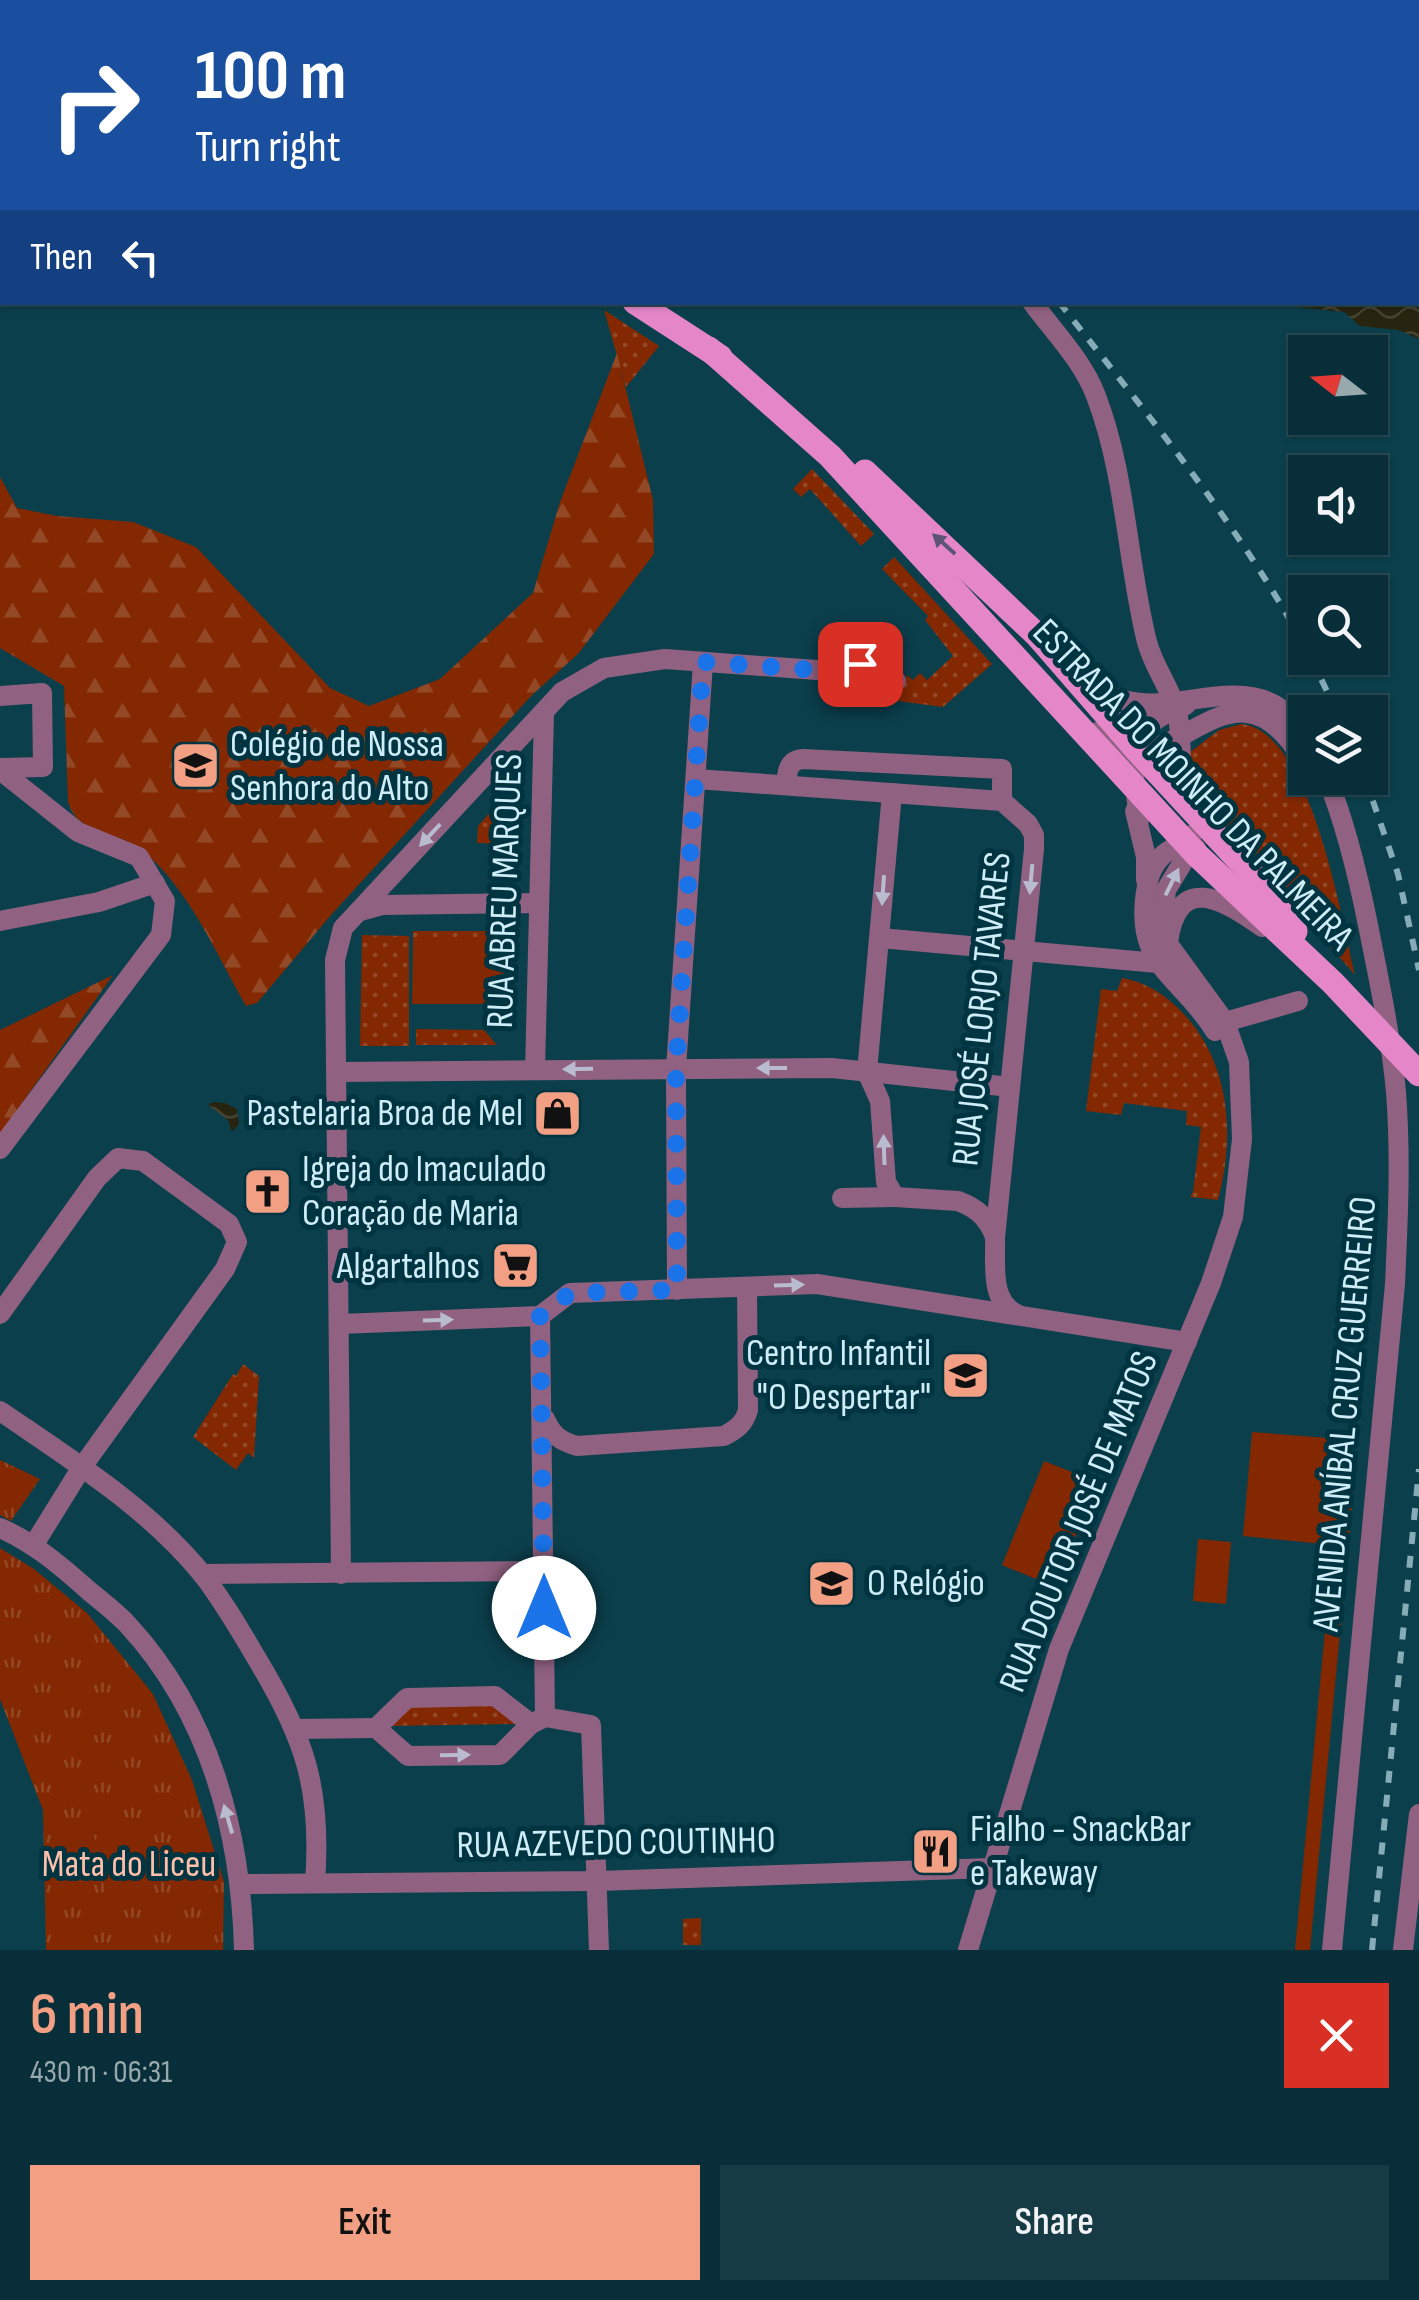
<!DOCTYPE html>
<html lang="en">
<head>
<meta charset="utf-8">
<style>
  body { margin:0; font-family:"Sofia Sans Condensed",sans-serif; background:#163b44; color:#f1f3f6; height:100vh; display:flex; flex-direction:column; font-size:38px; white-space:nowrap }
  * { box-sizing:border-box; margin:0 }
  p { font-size:32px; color:#98a9ae }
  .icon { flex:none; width:55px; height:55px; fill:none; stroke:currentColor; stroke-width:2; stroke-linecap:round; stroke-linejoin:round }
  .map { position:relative; height:1950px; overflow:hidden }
  .panel { display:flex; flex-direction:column; background:#082f39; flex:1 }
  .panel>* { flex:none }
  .guide { position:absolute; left:0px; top:0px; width:1420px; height:305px; box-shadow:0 2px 8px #0004,0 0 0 2px #294a53; background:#1a4fa0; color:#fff; overflow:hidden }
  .needle { width:65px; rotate:287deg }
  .tools { position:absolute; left:1288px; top:335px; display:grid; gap:20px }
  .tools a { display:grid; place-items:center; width:100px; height:100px; border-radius:0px; background:#082f39; box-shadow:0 2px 8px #0004,0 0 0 2px #294a53; font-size:50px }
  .pin { position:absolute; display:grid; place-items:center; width:85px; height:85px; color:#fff; margin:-42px; border-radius:20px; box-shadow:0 5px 15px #0006 }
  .me { position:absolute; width:110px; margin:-55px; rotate:0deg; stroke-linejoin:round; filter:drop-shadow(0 0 8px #0008) }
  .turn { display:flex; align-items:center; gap:35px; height:210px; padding:0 30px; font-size:45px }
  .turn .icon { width:130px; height:130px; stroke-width:2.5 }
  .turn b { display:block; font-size:70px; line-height:85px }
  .then { display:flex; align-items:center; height:95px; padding:0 30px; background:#0003; gap:20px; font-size:38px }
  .round { display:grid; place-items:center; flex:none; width:105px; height:105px; border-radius:0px; background:#163b44 }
  .headline { display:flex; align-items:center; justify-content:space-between; height:170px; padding:0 30px }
  h1 { font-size:60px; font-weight:600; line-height:75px; color:#f39f84 }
  .button { display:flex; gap:20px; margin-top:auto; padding:20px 30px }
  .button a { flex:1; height:115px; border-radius:0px; background:#f39f84; color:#111; font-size:40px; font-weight:600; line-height:115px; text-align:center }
  .button a+a { background:#163b44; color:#f1f3f6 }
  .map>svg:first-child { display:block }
  .grass { fill:url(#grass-dots) }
  .forest { fill:url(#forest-firs) }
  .park { fill:url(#park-tufts) }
  .garden { fill:#832800 }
  .water { fill:url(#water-waves) }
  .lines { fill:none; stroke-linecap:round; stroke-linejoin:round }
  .minor { stroke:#906181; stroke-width:20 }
  .major { stroke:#e586c9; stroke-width:25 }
  .rail { stroke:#85acb7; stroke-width:6; stroke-dasharray:12 12; stroke-linecap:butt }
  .oneway { fill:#5c5577 }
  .oneway2 { fill:#b8bcce }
  .route { stroke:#1a73e8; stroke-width:18; stroke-dasharray:0 32.4 }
  .labels { text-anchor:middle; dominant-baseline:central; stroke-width:10; stroke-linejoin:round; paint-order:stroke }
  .poi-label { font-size:38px; fill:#ceedf7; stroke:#003441; text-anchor:start }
  .street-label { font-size:38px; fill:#ceedf7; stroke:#003441 }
  .park-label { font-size:38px; fill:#ffc0ab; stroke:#003441 }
</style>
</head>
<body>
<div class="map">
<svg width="1419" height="1950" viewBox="0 0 1419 1950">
  <defs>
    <pattern id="grass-dots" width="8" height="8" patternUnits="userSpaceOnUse" patternTransform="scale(2.5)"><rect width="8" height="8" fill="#832800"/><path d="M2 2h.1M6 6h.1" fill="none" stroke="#934826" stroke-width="1.8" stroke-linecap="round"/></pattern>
    <pattern id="forest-firs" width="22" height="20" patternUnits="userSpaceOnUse" patternTransform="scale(2.5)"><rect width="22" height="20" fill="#832800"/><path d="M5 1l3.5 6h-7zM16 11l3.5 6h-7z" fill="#934826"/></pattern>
    <pattern id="park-tufts" width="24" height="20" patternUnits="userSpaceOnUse" patternTransform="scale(2.5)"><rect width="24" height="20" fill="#832800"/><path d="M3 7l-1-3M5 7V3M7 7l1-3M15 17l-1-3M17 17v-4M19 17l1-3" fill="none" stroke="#934826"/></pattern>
    <pattern id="water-waves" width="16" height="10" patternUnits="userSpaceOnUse" patternTransform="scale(2.5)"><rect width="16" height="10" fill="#272410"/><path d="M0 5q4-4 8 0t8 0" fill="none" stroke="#454434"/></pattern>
  </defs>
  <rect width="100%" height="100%" fill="#0b3f4c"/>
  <g class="grass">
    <polygon points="604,310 659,346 626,387"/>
    <polygon points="812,469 874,534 861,546 810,489 801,497 793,489"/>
    <polygon points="894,557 992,664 943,707 898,701 907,675 913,680 920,673 927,680 953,656 925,620 928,616 882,569"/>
    <path d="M1242,724C1311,732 1341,917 1355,975L1197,792L1189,753L1219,730Z"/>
    <polygon points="513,786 510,844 477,843 478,826"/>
    <polygon points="413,931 507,931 507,1024 498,1024 498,937 413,937"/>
    <polygon points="362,935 409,936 409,1046 360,1046"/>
    <path d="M1122,978C1144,982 1159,991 1176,1006C1230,1057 1236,1132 1218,1200L1190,1197L1193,1192L1201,1127L1186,1125L1187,1111L1124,1103L1121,1115L1086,1111L1101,989L1117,991Z"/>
    <polygon points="416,1029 484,1030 497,1045 416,1045"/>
    <polygon points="243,1364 259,1376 254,1458 248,1453 236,1470 193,1437 233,1374 236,1376"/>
    <polygon points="495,1704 518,1724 388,1726 409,1705"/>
    <polygon points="701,1918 701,1945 683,1945 683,1919"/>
  </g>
  <g class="forest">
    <path d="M617,353L653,500L654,554L578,654L532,695L331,915L257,1003L246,1006C215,952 190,890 142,850C118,831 76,835 68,801L64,686L0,648V477L17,508L57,516L133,522L196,547L330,688L369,706L440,679L533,593L560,502Z"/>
    <polygon points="113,975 0,1134 0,1030"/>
  </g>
  <g class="park">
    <rect x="495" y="1159" width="33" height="23"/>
    <polygon points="0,1460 40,1479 11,1521 0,1515"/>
    <polygon points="0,1548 34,1569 87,1613 153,1694 192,1780 224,1882 223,1950 46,1950 43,1810 0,1699"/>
  </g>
  <g class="garden">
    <polygon points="413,937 499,937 498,1004 412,1004"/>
    <polygon points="1252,1432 1341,1439 1341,1451 1357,1453 1310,1950 1295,1950 1333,1545 1243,1536"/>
    <polygon points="1044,1461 1097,1482 1055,1587 1002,1565"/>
    <polygon points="1198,1539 1231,1542 1226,1604 1193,1601"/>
    <polygon points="105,1811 125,1867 113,1910 92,1852"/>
  </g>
  <g class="water">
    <polygon points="1172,0 1350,0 1171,2"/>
    <polygon points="1418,217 1419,339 1398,330 1360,326 1344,312 1257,303 1418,302"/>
    <polygon points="213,1102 225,1103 237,1109 239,1124 232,1132 228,1120 208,1105"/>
  </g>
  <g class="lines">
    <g class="minor">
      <path d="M1032,302C1054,332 1083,361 1096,396C1126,474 1127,562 1147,642C1154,668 1171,689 1177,712C1184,742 1177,772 1187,802"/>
      <path d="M1078,668C1092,680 1105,696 1123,700C1187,717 1258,661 1305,735"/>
      <polyline points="844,672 896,681 865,647"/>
      <polyline points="0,696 42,693 43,767 0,768"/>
      <path d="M1097,732C1170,804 1229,633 1305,763"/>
      <polyline points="0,770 78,832 139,857 165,901 161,935 0,1149"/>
      <path d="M1327,778C1346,825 1358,875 1368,925C1379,980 1391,1036 1396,1092C1401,1156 1398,1220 1395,1284L1332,1950"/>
      <path d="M696,779L1002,801L1028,824L1034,835V849L995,1238C996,1265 989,1303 1019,1315"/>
      <path d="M786,785C787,772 788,760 803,759L1002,769V801"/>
      <path d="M892,793L867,1072L880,1101L886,1182L895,1197L958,1201C977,1208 988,1218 995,1237"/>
      <polyline points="1135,811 1146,857 1146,880"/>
      <path d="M1139,820C1133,761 1120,728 1186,705"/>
      <path d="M1196,848H1173C1158,856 1150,869 1147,886C1132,966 1180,974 1215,1031"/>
      <polyline points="360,911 382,905 538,903"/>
      <polyline points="0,921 99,902 155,883"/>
      <polyline points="880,938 1158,963 1167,961"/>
      <path d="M1168,942C1178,873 1222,898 1262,927"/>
      <polyline points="1225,1022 1298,1001"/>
      <polyline points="535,1070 544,713"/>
      <polyline points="337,1072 832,1068 1010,1087"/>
      <polyline points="842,1198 895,1197"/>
      <polyline points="677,1290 676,1069 703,663"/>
      <polyline points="0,1314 97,1178 118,1158 143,1161 229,1224 237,1242 225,1269 82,1467 33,1546"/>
      <polyline points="540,1316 545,1717"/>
      <polyline points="340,1324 540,1316 570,1293 817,1284 1187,1342"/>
      <path d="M0,1411C70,1459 149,1508 203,1575C223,1601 240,1630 257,1659C305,1738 322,1789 315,1883"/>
      <path d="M545,1419C552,1435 560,1441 577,1446L724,1436C737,1429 744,1424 748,1410L747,1287"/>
      <path d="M0,1528C33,1542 61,1566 88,1590C101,1601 116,1612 128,1625C210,1714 241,1832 244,1950"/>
      <polyline points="202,1574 543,1571"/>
      <polyline points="341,1574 335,960 343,928 562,692 604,668 665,659 844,672 860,664 865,647"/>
      <polyline points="545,1717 591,1725 599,1950"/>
      <polyline points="376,1728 408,1756 500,1755 531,1724 545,1717"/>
      <polyline points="376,1728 407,1698 495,1696 531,1724"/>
      <polyline points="295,1729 376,1728"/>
      <polyline points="242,1884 597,1881 992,1868"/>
      <polyline points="968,1950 1059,1649 1211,1283 1233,1217 1242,1139 1239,1062 1225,1022 1168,944 1162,925 1166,890 1186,857 1192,835"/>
      <polyline points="1403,1950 1419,1814"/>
    </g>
    <g class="major">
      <polyline points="0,81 2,82"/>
      <polyline points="635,302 720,357"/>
      <polyline points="709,349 830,456 1197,855 1333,983 1419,1074"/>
      <polyline points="865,472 1038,636 1137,750 1259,882 1295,931"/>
    </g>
    <g class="rail">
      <polyline points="821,0 823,2"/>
      <path d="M1059,302C1146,413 1238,523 1305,647"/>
      <polyline points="1311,658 1337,712"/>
      <polyline points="1365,778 1398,874 1419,970"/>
      <polyline points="1372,1950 1419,1469"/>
    </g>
  </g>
  <defs><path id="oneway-solid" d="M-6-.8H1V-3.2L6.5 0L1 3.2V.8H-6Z" transform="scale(2.5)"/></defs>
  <use class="oneway" href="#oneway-solid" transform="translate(944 544) rotate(-138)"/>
  <g class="oneway2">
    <use href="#oneway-solid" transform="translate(430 835) rotate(133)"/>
    <use href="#oneway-solid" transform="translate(1031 879) rotate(95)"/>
    <use href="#oneway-solid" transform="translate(1172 882) rotate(-64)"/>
    <use href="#oneway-solid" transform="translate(883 890) rotate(94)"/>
    <use href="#oneway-solid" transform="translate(772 1068) rotate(180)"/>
    <use href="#oneway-solid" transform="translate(578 1069) rotate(179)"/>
    <use href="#oneway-solid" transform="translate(884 1150) rotate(-92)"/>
    <use href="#oneway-solid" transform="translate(789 1285) rotate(-2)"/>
    <use href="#oneway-solid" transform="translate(438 1320) rotate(-2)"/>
    <use href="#oneway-solid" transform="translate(455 1755) rotate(-1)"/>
    <use href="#oneway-solid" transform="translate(228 1819) rotate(-106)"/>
  </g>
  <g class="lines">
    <polyline class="route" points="544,1608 540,1316 570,1293 677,1290 676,1069 703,662 844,672 860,664"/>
  </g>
  <defs>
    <symbol id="school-square" viewBox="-11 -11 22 22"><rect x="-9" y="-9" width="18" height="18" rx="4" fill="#f39f84" stroke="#003441"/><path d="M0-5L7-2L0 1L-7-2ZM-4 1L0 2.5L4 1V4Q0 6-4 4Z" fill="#111"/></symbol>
    <symbol id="shop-square" viewBox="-11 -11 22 22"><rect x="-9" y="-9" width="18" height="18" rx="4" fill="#f39f84" stroke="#003441"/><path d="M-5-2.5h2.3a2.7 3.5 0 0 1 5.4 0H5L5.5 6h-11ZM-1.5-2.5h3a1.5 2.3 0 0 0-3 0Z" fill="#111"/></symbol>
    <symbol id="church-square" viewBox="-11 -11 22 22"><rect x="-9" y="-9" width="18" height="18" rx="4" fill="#f39f84" stroke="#003441"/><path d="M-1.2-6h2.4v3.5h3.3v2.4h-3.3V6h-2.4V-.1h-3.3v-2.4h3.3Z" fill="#111"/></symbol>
    <symbol id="supermarket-square" viewBox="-11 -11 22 22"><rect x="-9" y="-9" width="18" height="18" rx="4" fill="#f39f84" stroke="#003441"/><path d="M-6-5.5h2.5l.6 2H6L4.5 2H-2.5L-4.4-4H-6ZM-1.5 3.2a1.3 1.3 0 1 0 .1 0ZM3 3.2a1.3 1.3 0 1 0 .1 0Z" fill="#111"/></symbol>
    <symbol id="restaurant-square" viewBox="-11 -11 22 22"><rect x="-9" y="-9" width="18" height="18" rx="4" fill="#f39f84" stroke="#003441"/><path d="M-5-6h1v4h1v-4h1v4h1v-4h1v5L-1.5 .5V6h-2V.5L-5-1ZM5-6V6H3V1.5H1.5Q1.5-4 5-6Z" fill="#111"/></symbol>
  </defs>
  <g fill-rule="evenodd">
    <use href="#school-square" x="168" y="738" width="55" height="55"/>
    <use href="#shop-square" x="530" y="1086" width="55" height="55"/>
    <use href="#church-square" x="240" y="1164" width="55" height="55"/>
    <use href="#supermarket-square" x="488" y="1238" width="55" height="55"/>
    <use href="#school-square" x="938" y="1348" width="55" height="55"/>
    <use href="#school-square" x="804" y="1556" width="55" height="55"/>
    <use href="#restaurant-square" x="908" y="1824" width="55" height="55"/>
  </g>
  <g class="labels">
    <g class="poi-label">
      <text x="230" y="744">Colégio de Nossa<tspan x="230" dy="44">Senhora do Alto</tspan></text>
      <text x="523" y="1113" text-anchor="end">Pastelaria Broa de Mel</text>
      <text x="302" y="1169">Igreja do Imaculado<tspan x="302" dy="44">Coração de Maria</tspan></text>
      <text x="480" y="1266" text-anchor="end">Algartalhos</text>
      <text x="931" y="1353" text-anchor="end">Centro Infantil<tspan x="931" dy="44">"O Despertar"</tspan></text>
      <text x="867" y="1583">O Relógio</text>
      <text x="970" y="1829">Fialho - SnackBar<tspan x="970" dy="44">e Takeway</tspan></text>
    </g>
    <g class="street-label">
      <text transform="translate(1193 785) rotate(46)">ESTRADA DO MOINHO DA PALMEIRA</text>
      <text transform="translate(505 891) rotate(-88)">RUA ABREU MARQUES</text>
      <text transform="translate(982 1009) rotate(-84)">RUA JOSÉ LORJO TAVARES</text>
      <text transform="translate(1345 1414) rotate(-85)">AVENIDA ANÍBAL CRUZ GUERREIRO</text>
      <text transform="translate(1079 1522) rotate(-68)">RUA DOUTOR JOSÉ DE MATOS</text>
      <text transform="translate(616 1843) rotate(-1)">RUA AZEVEDO COUTINHO</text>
    </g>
    <g class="park-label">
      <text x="129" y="1864">Mata do Liceu</text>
    </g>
  </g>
</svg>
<div class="tools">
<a><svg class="needle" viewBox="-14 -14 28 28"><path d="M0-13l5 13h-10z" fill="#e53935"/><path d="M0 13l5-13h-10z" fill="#98a9ae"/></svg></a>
<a><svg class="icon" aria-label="sound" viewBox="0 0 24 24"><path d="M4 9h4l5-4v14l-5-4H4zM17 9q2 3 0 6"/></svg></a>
<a><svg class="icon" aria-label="search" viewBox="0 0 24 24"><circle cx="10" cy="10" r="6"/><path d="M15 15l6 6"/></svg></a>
<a><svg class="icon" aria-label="layers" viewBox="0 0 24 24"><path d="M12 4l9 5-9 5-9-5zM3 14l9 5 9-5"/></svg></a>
</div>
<div class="pin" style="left:860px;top:664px;background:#d93025"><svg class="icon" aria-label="arrive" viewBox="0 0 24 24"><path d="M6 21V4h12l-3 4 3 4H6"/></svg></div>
<svg class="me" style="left:544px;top:1608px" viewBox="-20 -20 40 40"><circle r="19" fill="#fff"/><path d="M0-13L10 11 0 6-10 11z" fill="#1a73e8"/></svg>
<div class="guide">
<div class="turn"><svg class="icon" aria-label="right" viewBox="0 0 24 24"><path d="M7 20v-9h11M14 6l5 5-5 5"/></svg><div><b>100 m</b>Turn right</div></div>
<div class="then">Then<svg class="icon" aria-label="left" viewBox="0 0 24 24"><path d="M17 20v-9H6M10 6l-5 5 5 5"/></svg></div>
</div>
</div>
<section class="panel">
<div class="headline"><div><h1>6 min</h1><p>430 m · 06:31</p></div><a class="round" style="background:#d93025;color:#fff"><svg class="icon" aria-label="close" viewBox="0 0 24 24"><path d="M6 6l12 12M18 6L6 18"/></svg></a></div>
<div class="button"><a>Exit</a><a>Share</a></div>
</section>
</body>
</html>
